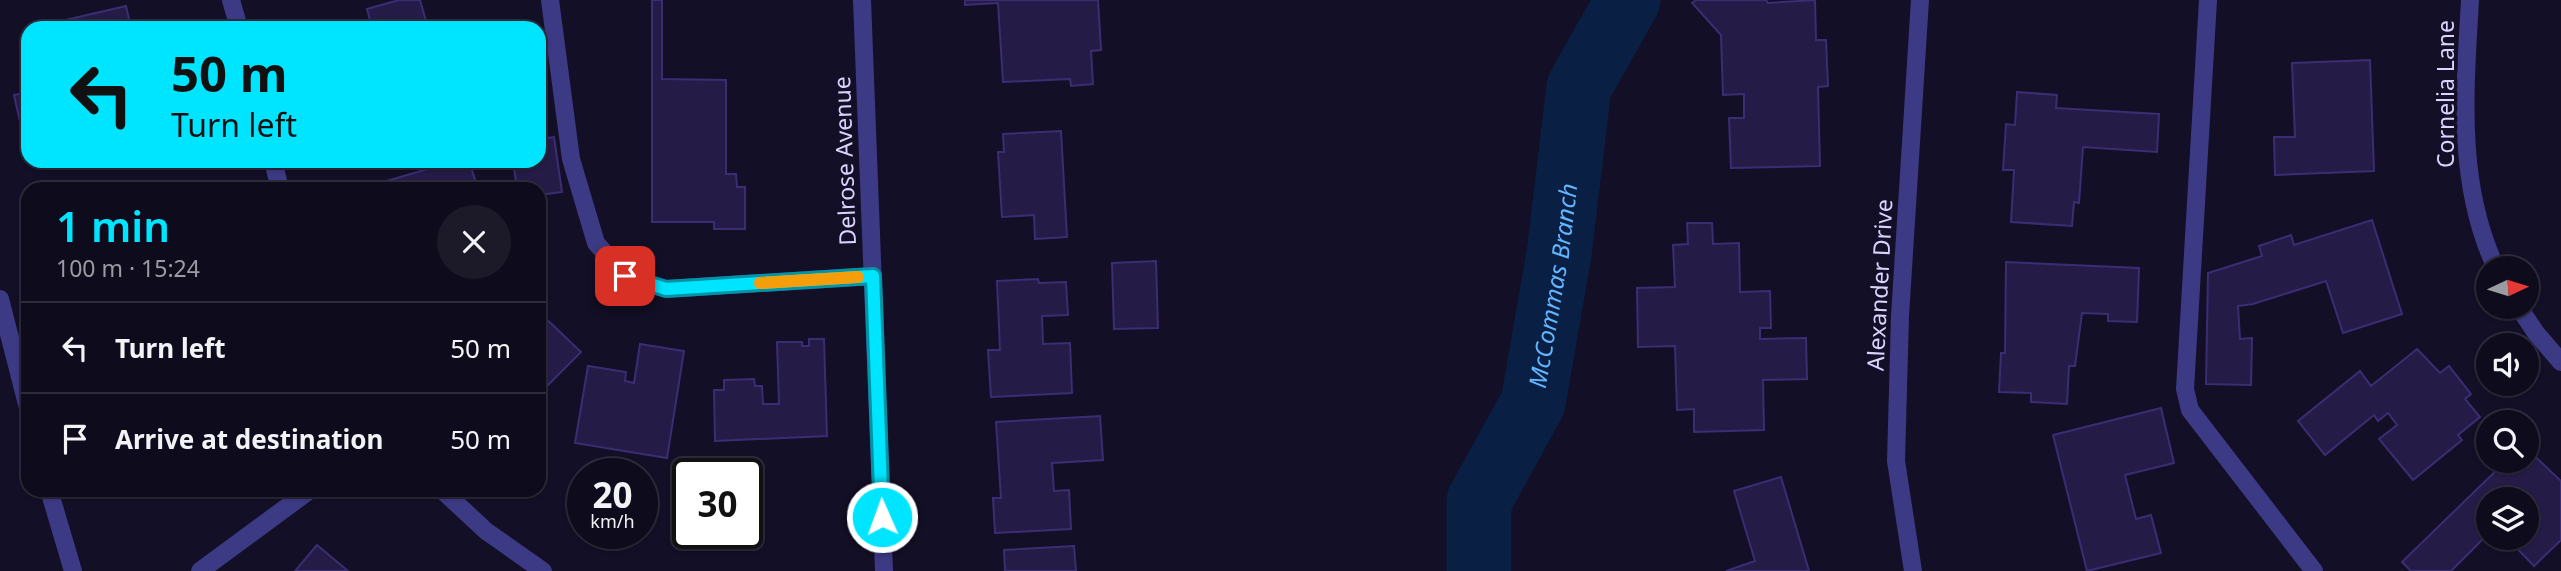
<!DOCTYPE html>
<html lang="en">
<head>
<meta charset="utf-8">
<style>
  body { margin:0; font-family:"Noto Sans",sans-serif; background:#1c1929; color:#f1f3f6; height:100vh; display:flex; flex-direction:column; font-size:26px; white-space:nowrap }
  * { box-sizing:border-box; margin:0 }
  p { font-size:23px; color:#9b9ba3 }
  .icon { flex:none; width:38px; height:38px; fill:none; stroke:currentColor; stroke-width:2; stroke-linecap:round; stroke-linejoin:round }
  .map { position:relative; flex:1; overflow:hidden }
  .details { position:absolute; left:21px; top:182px; width:525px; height:315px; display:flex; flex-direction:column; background:#0e0b1c; border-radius:21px; box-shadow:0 2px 5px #0004,0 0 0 2px #2e2b3b }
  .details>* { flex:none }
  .hud { position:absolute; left:21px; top:21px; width:525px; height:147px; border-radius:21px; box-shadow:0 2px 5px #0004,0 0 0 2px #2e2b3b; background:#00e5ff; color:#111; overflow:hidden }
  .needle { width:46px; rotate:86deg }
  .fabs { position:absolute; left:2476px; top:256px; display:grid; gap:14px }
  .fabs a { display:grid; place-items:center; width:63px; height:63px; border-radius:50%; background:#0e0b1c; box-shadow:0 2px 5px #0004,0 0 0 2px #2e2b3b; font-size:35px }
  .speed { position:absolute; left:567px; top:458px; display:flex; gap:14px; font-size:35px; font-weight:700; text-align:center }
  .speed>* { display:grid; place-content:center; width:91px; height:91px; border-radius:50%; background:#0e0b1c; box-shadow:0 2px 5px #0004,0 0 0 2px #2e2b3b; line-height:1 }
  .speed small { font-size:18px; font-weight:400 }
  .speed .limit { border:4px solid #111; border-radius:10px; background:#fff; color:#111 }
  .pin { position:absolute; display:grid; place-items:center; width:60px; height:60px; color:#fff; margin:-30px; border-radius:14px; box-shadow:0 4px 10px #0006 }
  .me { position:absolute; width:77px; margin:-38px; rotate:358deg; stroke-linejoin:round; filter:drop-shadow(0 0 5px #0008) }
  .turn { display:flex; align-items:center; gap:24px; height:147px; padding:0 35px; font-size:32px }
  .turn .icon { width:91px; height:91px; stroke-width:2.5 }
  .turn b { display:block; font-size:49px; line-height:60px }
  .round { display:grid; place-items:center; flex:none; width:74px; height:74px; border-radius:37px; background:#1c1929 }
  .overview { display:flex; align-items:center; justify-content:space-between; height:119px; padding:0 35px }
  h1 { font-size:42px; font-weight:600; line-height:52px; color:#00e5ff }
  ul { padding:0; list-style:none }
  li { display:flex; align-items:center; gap:21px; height:91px; padding:0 35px; border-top:2px solid #2e2b3b }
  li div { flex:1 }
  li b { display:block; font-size:26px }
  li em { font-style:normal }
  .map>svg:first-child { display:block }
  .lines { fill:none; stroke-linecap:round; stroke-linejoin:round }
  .river { stroke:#0a1f44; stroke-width:65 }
  .building { fill:#241b47; stroke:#3b2d73; stroke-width:2 }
  .minor { stroke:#3d3a85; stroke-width:18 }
  .route-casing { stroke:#0095a6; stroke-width:18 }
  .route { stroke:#00e5ff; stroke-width:12 }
  .slow { stroke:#f59e0b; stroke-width:12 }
  .labels { text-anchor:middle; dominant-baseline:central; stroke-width:7; stroke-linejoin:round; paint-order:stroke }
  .street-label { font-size:23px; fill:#d9d4ff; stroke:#130f26 }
  .water-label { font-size:24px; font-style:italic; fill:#62b6ff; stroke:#130f26 }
</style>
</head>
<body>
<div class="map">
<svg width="2561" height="571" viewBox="0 0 2561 571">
  <rect width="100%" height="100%" fill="#130f26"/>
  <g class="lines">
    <path class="river" id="s1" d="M1479,571V501L1533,403L1559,254L1579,87L1628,0"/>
  </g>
  <g class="building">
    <polygon points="399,0 420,0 428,28 449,22 450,28 360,28 359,24 370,20 367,9"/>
    <polygon points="652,0 662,0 662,79 726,80 726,174 736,174 737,187 745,187 745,229 714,229 714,222 652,222"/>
    <polygon points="965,0 1098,0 1101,50 1091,51 1093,84 1071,86 1070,79 1003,82 998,3 965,5"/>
    <polygon points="1696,0 1766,0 1768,3 1815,0 1816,40 1826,40 1828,86 1818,87 1820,166 1731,168 1729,118 1744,118 1744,94 1723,95 1721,35 1692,3"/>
    <polygon points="126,6 131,28 31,28"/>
    <polygon points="2370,60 2374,171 2275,175 2274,137 2295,137 2292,63"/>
    <polygon points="28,92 28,139 24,140 14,95"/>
    <polygon points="2017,92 2057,95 2056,108 2159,114 2157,152 2083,147 2079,203 2074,202 2072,226 2011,222 2014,170 2003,170 2006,124 2015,125"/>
    <polygon points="1061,131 1067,237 1035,239 1034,215 1002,217 998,152 1004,152 1003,134"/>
    <polygon points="554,137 562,192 539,195 539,189 517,189 513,161 539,161 539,139"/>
    <polygon points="455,161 469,161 478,189 382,189 380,183"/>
    <polygon points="170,184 172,189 149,189"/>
    <polygon points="2372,220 2402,314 2343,333 2326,281 2253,304 2238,306 2240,339 2252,338 2251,385 2206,384 2208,273 2262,256 2259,246 2291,235 2294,245"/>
    <polygon points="1687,223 1712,223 1713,244 1739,243 1740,292 1770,291 1771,328 1760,328 1760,339 1806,338 1807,379 1763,380 1764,430 1694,432 1694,409 1677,410 1675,346 1638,347 1637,288 1675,287 1673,245 1688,244"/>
    <polygon points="1156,261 1158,328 1114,329 1112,263"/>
    <polygon points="2006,262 2139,268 2137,322 2108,321 2108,314 2082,313 2075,366 2069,366 2067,404 2031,402 2031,393 1999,392 2001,353 2005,353"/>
    <polygon points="1038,279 1039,283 1066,282 1068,315 1042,316 1043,344 1070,343 1072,393 991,397 988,350 1000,350 997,281"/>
    <polygon points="539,312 581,352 539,394"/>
    <polygon points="809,339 824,339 827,436 715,441 714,390 724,390 724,380 754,379 755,386 762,386 763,404 779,404 777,342 802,342 802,346 809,346"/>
    <polygon points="640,344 684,351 667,458 575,443 588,366 626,372 625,381 634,383"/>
    <polygon points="2417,349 2440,373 2449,366 2471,394 2465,399 2480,417 2458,435 2462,440 2413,480 2379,439 2397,425 2388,413 2378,421 2374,415 2325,455 2298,421 2360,371 2371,386"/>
    <polygon points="2161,408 2174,463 2125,475 2136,519 2151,515 2161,553 2087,571 2053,435"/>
    <polygon points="1100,416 1103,460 1052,463 1054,491 1069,490 1071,529 995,533 993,498 1001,498 996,422"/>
    <polygon points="2527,449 2561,481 2561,540 2534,566 2506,537 2527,537 2527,499 2488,499 2488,534 2451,571 2411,571 2402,562 2507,460 2527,460"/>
    <polygon points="1781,477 1809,571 1726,571 1755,561 1734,491"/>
    <polygon points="317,545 348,571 295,571"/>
    <polygon points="1074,546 1076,571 1005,571 1004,550"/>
  </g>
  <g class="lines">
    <g class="minor">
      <polyline points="231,0 239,28"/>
      <polyline points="550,0 571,159 596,243 625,276 666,289 873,276"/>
      <polyline points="862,0 884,571"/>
      <polyline points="2208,0 2185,389 2190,410 2314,571"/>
      <path d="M2470,0C2465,90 2456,183 2496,268"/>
      <polyline points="273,161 280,189"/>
      <polyline points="0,299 28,408"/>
      <polyline points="2518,306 2536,333 2561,362"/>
      <polyline points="49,490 73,571"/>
      <polyline points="442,490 486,531 543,571"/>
      <polyline points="200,571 310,490"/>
      <polyline points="1913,571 1896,461 1900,316 1920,0"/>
    </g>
  </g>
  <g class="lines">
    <defs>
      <polyline id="route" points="625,276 666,289 873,276 882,517"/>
    </defs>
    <use href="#route" class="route-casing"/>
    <use href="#route" class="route"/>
    <polyline class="slow" points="760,283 858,277"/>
  </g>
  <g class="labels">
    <g class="street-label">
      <text transform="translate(2445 94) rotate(-90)">Cornelia Lane</text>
      <text transform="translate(844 161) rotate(-92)">Delrose Avenue</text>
      <text transform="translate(1879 285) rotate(-87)">Alexander Drive</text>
    </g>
    <g class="water-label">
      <text stroke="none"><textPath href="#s1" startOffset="301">McCommas Branch</textPath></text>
    </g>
  </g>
</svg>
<div class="fabs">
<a><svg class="needle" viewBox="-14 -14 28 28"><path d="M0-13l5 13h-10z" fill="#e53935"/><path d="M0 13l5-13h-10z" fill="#9b9ba3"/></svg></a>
<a><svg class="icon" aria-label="sound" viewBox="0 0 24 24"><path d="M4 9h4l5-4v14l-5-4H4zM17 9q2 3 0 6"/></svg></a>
<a><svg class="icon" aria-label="search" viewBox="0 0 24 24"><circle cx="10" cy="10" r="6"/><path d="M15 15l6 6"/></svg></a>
<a><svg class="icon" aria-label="layers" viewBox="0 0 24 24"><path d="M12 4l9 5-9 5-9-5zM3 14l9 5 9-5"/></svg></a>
</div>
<div class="speed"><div>20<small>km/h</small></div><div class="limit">30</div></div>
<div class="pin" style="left:625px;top:276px;background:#d93025"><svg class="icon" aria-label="arrive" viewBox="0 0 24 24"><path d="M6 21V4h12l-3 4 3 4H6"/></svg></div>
<svg class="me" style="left:882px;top:517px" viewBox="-20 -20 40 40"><circle r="17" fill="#00e5ff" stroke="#fff" stroke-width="3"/><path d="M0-11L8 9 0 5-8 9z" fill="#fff"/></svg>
<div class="hud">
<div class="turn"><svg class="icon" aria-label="left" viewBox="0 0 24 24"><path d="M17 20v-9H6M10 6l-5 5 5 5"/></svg><div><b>50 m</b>Turn left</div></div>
</div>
<section class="details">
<div class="overview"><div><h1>1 min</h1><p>100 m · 15:24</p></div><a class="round"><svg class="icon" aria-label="close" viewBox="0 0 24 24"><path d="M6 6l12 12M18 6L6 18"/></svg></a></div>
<ul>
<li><svg class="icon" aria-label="left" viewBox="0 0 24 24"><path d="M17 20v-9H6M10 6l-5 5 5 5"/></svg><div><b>Turn left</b></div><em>50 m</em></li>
<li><svg class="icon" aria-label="arrive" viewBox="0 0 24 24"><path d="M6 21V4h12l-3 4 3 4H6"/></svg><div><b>Arrive at destination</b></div><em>50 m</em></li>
</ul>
</section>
</div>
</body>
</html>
